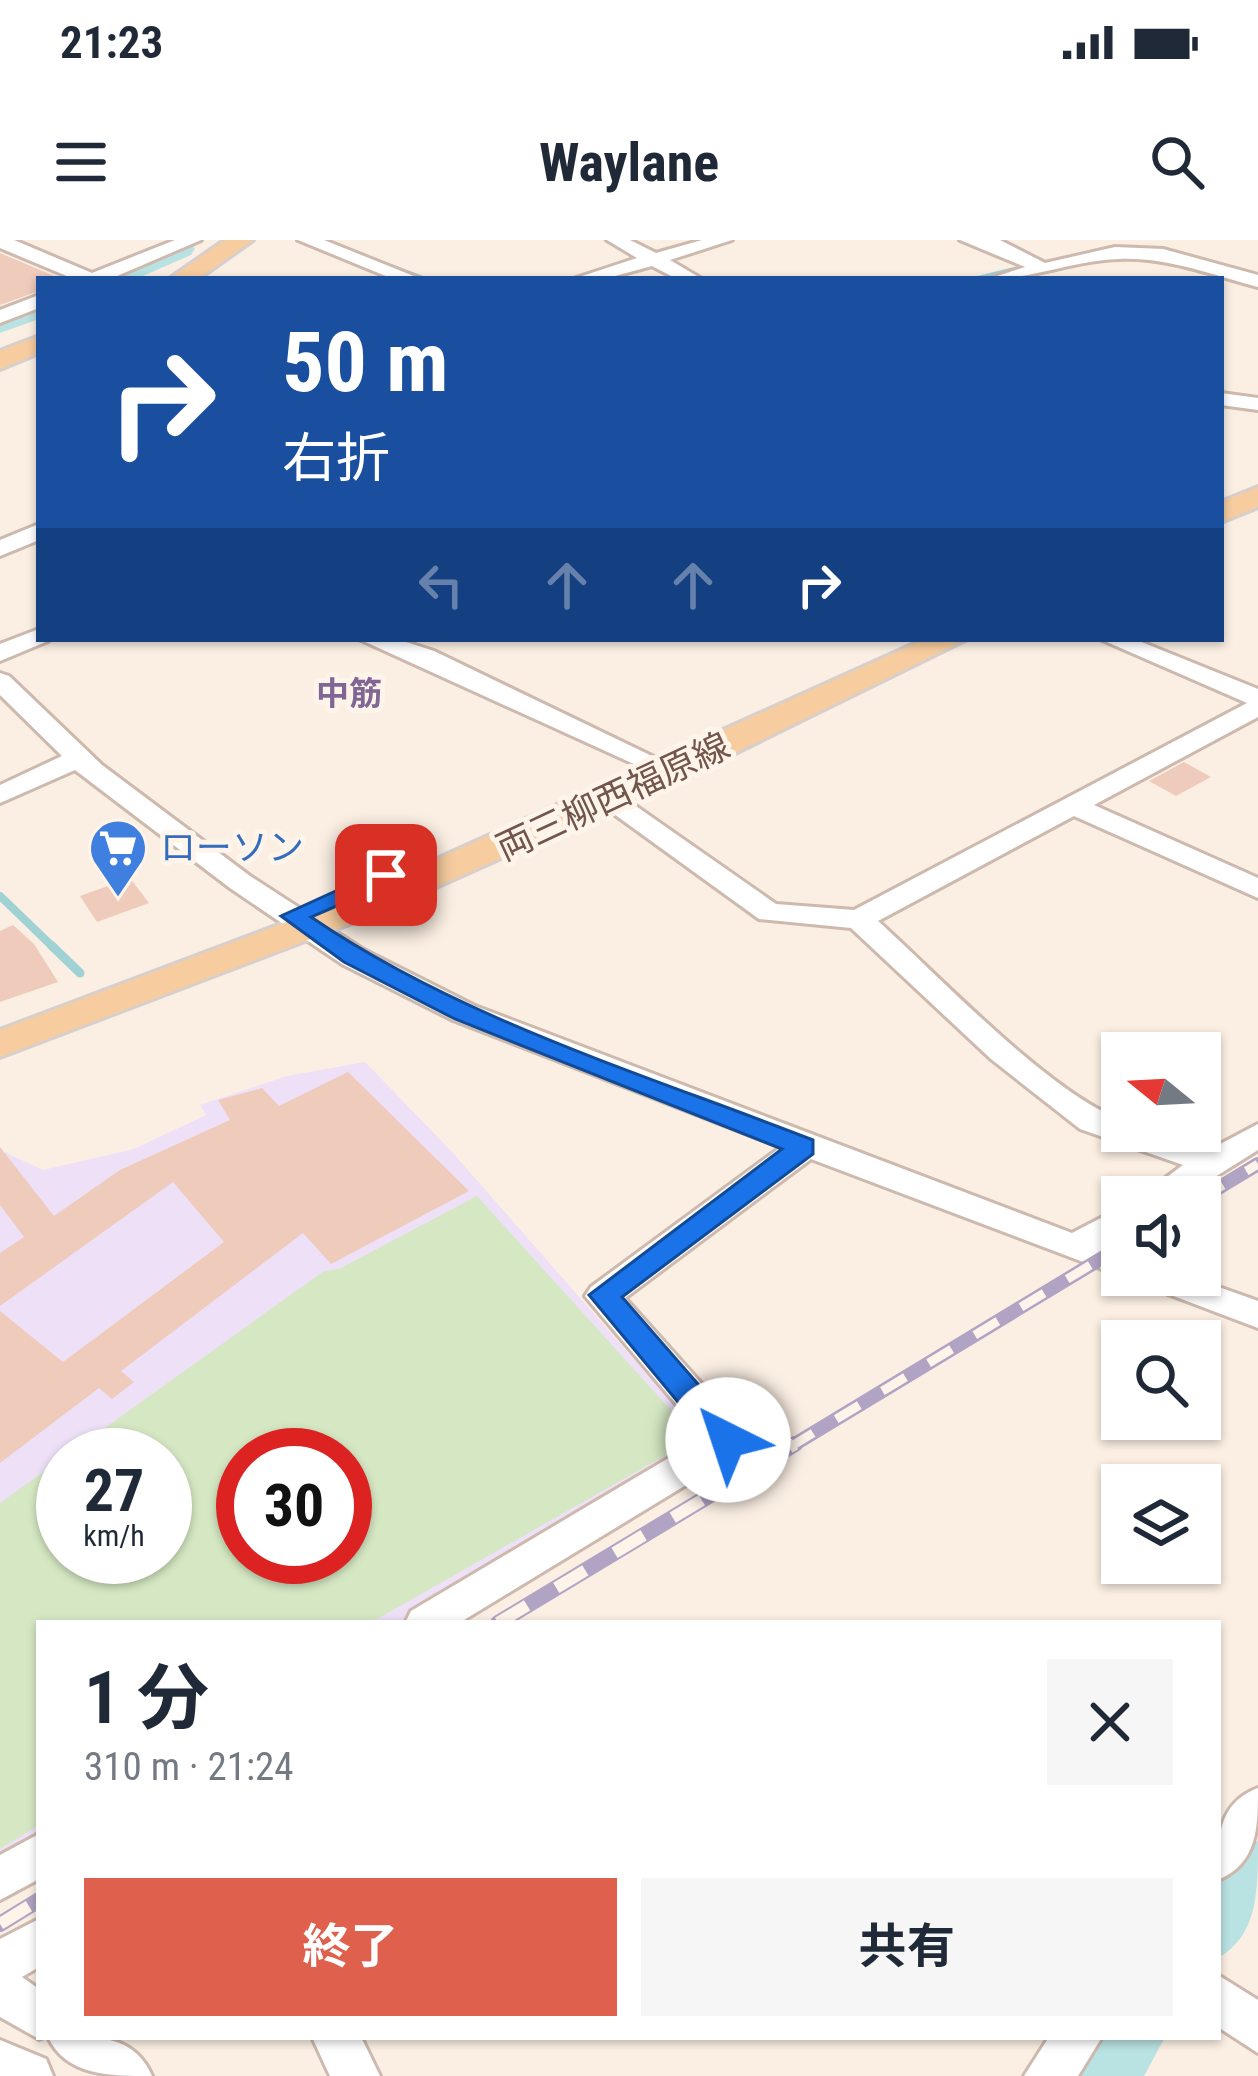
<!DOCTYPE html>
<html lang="ja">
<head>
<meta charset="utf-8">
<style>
  body { margin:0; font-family:"Roboto Condensed","Noto Sans JP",sans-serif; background:#f6f6f7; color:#1f2937; height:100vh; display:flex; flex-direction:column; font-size:45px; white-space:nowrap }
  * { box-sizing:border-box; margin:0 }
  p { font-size:39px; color:#747a83 }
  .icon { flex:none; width:66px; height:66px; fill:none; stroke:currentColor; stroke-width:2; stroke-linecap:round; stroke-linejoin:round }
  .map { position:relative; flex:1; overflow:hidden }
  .details { position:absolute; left:36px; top:1380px; width:1185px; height:420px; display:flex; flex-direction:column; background:#fff; border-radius:0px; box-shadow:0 3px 9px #0004 }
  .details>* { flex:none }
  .guide { position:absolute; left:36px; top:36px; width:1188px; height:366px; border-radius:0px; box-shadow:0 3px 9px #0004; background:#1a4fa0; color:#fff; overflow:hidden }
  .needle { width:78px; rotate:288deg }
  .buttons { position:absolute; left:1101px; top:792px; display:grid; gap:24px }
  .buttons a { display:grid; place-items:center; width:120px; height:120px; border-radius:0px; background:#fff; box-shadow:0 3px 9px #0004; font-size:60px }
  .speed { position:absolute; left:36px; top:1188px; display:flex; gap:24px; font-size:60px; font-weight:700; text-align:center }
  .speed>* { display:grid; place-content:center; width:156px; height:156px; border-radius:50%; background:#fff; box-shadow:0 3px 9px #0004; line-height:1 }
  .speed small { font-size:30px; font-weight:400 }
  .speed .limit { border:18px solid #d22; background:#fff; color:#111 }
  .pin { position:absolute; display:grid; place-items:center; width:102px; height:102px; color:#fff; margin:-51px; border-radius:24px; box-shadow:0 6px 18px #0006 }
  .me { position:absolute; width:132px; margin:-66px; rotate:319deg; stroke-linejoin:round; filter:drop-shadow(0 0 9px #0008) }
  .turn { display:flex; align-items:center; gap:42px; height:252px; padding:0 48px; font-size:54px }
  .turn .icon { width:156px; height:156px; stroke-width:2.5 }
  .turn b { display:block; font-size:84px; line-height:102px }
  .lanes { display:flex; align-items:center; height:114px; padding:0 48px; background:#0003; justify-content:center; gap:60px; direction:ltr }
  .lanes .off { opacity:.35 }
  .round { display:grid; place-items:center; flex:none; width:126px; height:126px; border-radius:0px; background:#f6f6f7 }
  .summary { display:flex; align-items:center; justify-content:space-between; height:204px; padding:0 48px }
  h1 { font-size:72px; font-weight:700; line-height:90px }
  .button { display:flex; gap:24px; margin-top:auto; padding:24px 48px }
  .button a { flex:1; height:138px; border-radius:0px; background:#e0604e; color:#fff; font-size:48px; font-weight:700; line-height:138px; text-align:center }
  .button a+a { background:#f6f6f7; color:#1f2937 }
  .status { display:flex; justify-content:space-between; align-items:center; height:84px; padding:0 60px; background:#fff; direction:ltr }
  .status svg { height:33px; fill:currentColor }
  header { display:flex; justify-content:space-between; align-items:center; height:156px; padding:0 48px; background:#fff; font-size:54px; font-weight:700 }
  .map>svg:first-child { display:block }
  .education { fill:#ede0f7; fill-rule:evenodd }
  .green { fill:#d5e8c3; fill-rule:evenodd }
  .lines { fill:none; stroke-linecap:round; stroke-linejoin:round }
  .stream-far2 { stroke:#a0d2d5; stroke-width:6 }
  .stream-far1 { stroke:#a0d2d5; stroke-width:8 }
  .stream { stroke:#a0d2d5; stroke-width:9 }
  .river { fill:#b9e2e3; fill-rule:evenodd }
  .building { fill:#efcbbc }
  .minor-casing { stroke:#ceb9ae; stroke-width:6 }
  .major-casing { stroke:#d8cfcd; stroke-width:6 }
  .minor { fill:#fff; fill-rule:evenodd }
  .major { fill:#f7cd9f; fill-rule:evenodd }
  .rail-far1-casing { stroke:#b1a3c4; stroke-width:14 }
  .rail-casing { stroke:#b1a3c4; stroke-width:16 }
  .rail-far1 { stroke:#fef4e9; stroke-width:9; stroke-dasharray:27; stroke-linecap:butt }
  .rail { stroke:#fef4e9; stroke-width:12; stroke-dasharray:34; stroke-linecap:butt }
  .route { fill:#1a73e8; stroke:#114b97; stroke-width:3 }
  .labels { text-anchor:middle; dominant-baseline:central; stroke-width:10; stroke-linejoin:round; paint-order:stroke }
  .far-neighbourhood-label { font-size:33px; font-weight:bold; fill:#816695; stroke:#fef4e9 }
  .street-label { font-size:36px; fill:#72554b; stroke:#fef4e9 }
  .shop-label { font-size:36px; fill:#366cbe; stroke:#fef4e9; text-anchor:start }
</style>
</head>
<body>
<div class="status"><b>21:23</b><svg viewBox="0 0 49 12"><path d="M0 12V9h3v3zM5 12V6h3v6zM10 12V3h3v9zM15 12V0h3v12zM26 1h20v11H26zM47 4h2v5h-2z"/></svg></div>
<header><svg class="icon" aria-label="menu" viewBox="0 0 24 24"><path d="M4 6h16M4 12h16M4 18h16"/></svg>Waylane<svg class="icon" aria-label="search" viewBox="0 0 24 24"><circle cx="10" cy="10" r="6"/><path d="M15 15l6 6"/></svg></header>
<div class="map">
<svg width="1258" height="1836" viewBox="0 0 1258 1836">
  <rect width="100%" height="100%" fill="#fbefe3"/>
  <path class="education" d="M365,822L453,913L695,1189V1205L400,1383H39V1601L0,1625V910L43,930L134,909L206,875L200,865L287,836ZM63,1215H165V1317H63ZM243,1215H345V1317H243Z"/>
  <path class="green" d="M477,956L688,1189L689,1202L370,1383H39V1585L0,1609V1263L63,1218V1317H165V1215H67L324,1031L339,1029ZM243,1215H345V1317H243Z"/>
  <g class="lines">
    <g class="stream-far2">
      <polyline points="383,24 423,39"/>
      <polyline points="978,39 1031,26"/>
    </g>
    <polyline class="stream-far1" points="0,656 54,708"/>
    <polyline class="stream" points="51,705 80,733"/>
    <g class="river">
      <polygon points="181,0 191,3 195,9 191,15 136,39 96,39"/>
      <polygon points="39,59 39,79 0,93 0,73"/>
      <path d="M1258,1601C1258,1652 1258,1695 1218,1718C1218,1666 1202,1623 1258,1601Z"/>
      <polygon points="1083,1797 1165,1797 1144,1836 1062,1836"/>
    </g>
  </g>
  <g class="building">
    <polygon points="0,13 52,35 61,39 39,39 39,51 0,65"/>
    <polygon points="1184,522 1211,537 1176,556 1149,541"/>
    <polygon points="130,638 149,663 97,682 80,656"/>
    <polygon points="13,685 34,704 58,742 0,762 0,691"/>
    <polygon points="348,832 469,951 331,1024 303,993 121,1131 134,1142 112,1159 99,1148 0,1223 0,1071 63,1122 224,1002 173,942 0,1066 0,1013 24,997 0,965 0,907 54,976 120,930 230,880 218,860 262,848 279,866"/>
  </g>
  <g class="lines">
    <defs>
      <g id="minor">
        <polygon points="0,0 14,0 92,33 175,0 201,0 110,39 74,39 0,8"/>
        <polygon points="298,0 324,0 421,39 393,39"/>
        <polygon points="607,0 630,0 656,13 702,0 732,0 670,20 702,39 677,39 652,26 604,39 573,39 637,18"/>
        <path d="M960,0H1000L1045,23L1115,7L1163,9L1258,35V47C1212,35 1167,17 1119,19C1075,20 1034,39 988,39L1025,27Z"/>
        <polygon points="39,55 39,68 0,83 0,70"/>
        <polygon points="1221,153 1258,158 1258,170 1221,165"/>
        <polygon points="39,284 39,300 0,316 0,300"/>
        <polygon points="39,389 39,399 48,401 0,421 0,404"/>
        <polygon points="359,399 397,399 434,411 656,518 643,526 634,524"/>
        <path d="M1100,399H1134L1258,449V477L1094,565L1258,638V658L1074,576L878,681C937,734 1051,855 1122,880V891H1155L1209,910L1258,884V910L1183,957H1140L1183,925L1080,889L991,819L851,688L759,679L596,561L600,555H620L776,664L854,670L1247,463Z"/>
        <polygon points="0,433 9,436 102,525 250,636 364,710 475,766 1072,993 1122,967 1122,995 1105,1006 1122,1012 1122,1035 1185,1035 1258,1061 1258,1088 811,919 625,1058 742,1189 748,1200 742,1211 459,1383 405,1383 411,1371 704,1197 585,1056 591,1047 781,907 453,780 342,724 230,648 75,530 0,563 0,545 62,516 0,455"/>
        <path d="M1258,1548C1258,1587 1258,1623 1218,1640C1218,1601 1216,1564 1258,1548Z"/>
        <polygon points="39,1594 39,1639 0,1660 0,1615"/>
        <polygon points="39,1679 39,1727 22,1737 39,1749 39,1797 44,1797 39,1799 0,1777 0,1699"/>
        <polygon points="1218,1735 1258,1760 1258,1813 1218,1787"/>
        <path d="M48,1797C89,1797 133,1791 152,1836C110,1836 66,1836 48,1797Z"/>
        <polygon points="312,1797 361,1797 380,1836 330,1836"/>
        <polygon points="1049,1797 1102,1797 1078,1836 1024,1836"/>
        <polygon points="0,1800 46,1819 53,1836 0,1836"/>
      </g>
      <g id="major">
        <polygon points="225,0 253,0 198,39 169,39"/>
        <polygon points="39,96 39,113 0,129 0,111"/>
        <polygon points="1258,247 1258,267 1221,282 1221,262"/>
        <polygon points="925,399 967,399 729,516 376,674 0,817 0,790 350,658"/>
      </g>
    </defs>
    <use href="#minor" class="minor-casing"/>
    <use href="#major" class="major-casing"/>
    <use href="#minor" class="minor"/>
    <use href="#major" class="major"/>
    <defs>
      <g id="rail-far1">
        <polyline points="1200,959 1258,924"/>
        <polyline points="790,1207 1122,1006"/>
      </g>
      <g id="rail">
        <polyline points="498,1383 795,1204"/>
        <polyline points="0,1684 39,1660"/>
      </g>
    </defs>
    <use href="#rail-far1" class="rail-far1-casing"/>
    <use href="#rail" class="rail-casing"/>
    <use href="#rail-far1" class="rail-far1"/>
    <use href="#rail" class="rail"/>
  </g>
  <path class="route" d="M386,628L394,630V641L311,677C462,780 644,834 813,900V914L622,1057L739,1191L744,1200L739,1209H717L589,1055L782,909L455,779L344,722L281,676Z"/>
  <defs>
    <symbol id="supermarket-pin" viewBox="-11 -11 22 30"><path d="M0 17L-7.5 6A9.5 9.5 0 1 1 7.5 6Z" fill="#3f7fe0" stroke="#fef4e9"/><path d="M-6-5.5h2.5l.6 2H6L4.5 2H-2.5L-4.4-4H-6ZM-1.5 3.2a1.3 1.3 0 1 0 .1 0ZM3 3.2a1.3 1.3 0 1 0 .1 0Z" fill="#fff"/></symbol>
  </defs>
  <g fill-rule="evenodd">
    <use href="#supermarket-pin" x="85" y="575" width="66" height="90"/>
  </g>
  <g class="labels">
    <g class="far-neighbourhood-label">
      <text x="349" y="453">中筋</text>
    </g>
    <g class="street-label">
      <text transform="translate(613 557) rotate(-25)">両三柳西福原線</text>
    </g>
    <g class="shop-label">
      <text x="160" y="608">ローソン</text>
    </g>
  </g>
</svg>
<div class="buttons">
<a><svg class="needle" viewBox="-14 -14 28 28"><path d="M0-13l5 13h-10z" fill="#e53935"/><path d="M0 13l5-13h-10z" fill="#747a83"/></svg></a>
<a><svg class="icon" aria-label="sound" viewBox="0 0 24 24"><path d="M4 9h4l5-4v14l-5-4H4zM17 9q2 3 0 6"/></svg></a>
<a><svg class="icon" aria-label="search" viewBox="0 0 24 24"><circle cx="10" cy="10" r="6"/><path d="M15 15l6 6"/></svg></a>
<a><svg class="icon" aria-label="layers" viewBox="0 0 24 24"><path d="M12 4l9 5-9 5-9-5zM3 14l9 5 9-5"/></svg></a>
</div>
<div class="speed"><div>27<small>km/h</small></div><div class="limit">30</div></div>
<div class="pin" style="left:386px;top:635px;background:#d93025"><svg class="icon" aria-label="arrive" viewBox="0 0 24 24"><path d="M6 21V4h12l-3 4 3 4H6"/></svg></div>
<svg class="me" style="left:728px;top:1200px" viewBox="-20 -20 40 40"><circle r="19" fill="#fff"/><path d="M0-13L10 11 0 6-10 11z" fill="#1a73e8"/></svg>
<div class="guide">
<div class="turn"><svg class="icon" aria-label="right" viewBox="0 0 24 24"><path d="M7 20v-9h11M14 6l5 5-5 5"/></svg><div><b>50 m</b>右折</div></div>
<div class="lanes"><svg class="icon off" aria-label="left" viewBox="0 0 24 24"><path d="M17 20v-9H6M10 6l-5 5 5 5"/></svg><svg class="icon off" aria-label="ahead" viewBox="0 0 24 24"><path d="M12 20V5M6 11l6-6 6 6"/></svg><svg class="icon off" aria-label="ahead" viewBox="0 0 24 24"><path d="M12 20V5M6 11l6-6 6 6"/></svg><svg class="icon" aria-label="right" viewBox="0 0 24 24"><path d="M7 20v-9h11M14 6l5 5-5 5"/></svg></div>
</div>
<section class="details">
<div class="summary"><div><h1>1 分</h1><p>310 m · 21:24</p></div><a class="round"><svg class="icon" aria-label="close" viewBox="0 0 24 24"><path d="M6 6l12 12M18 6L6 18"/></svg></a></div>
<div class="button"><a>終了</a><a>共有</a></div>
</section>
</div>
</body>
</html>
